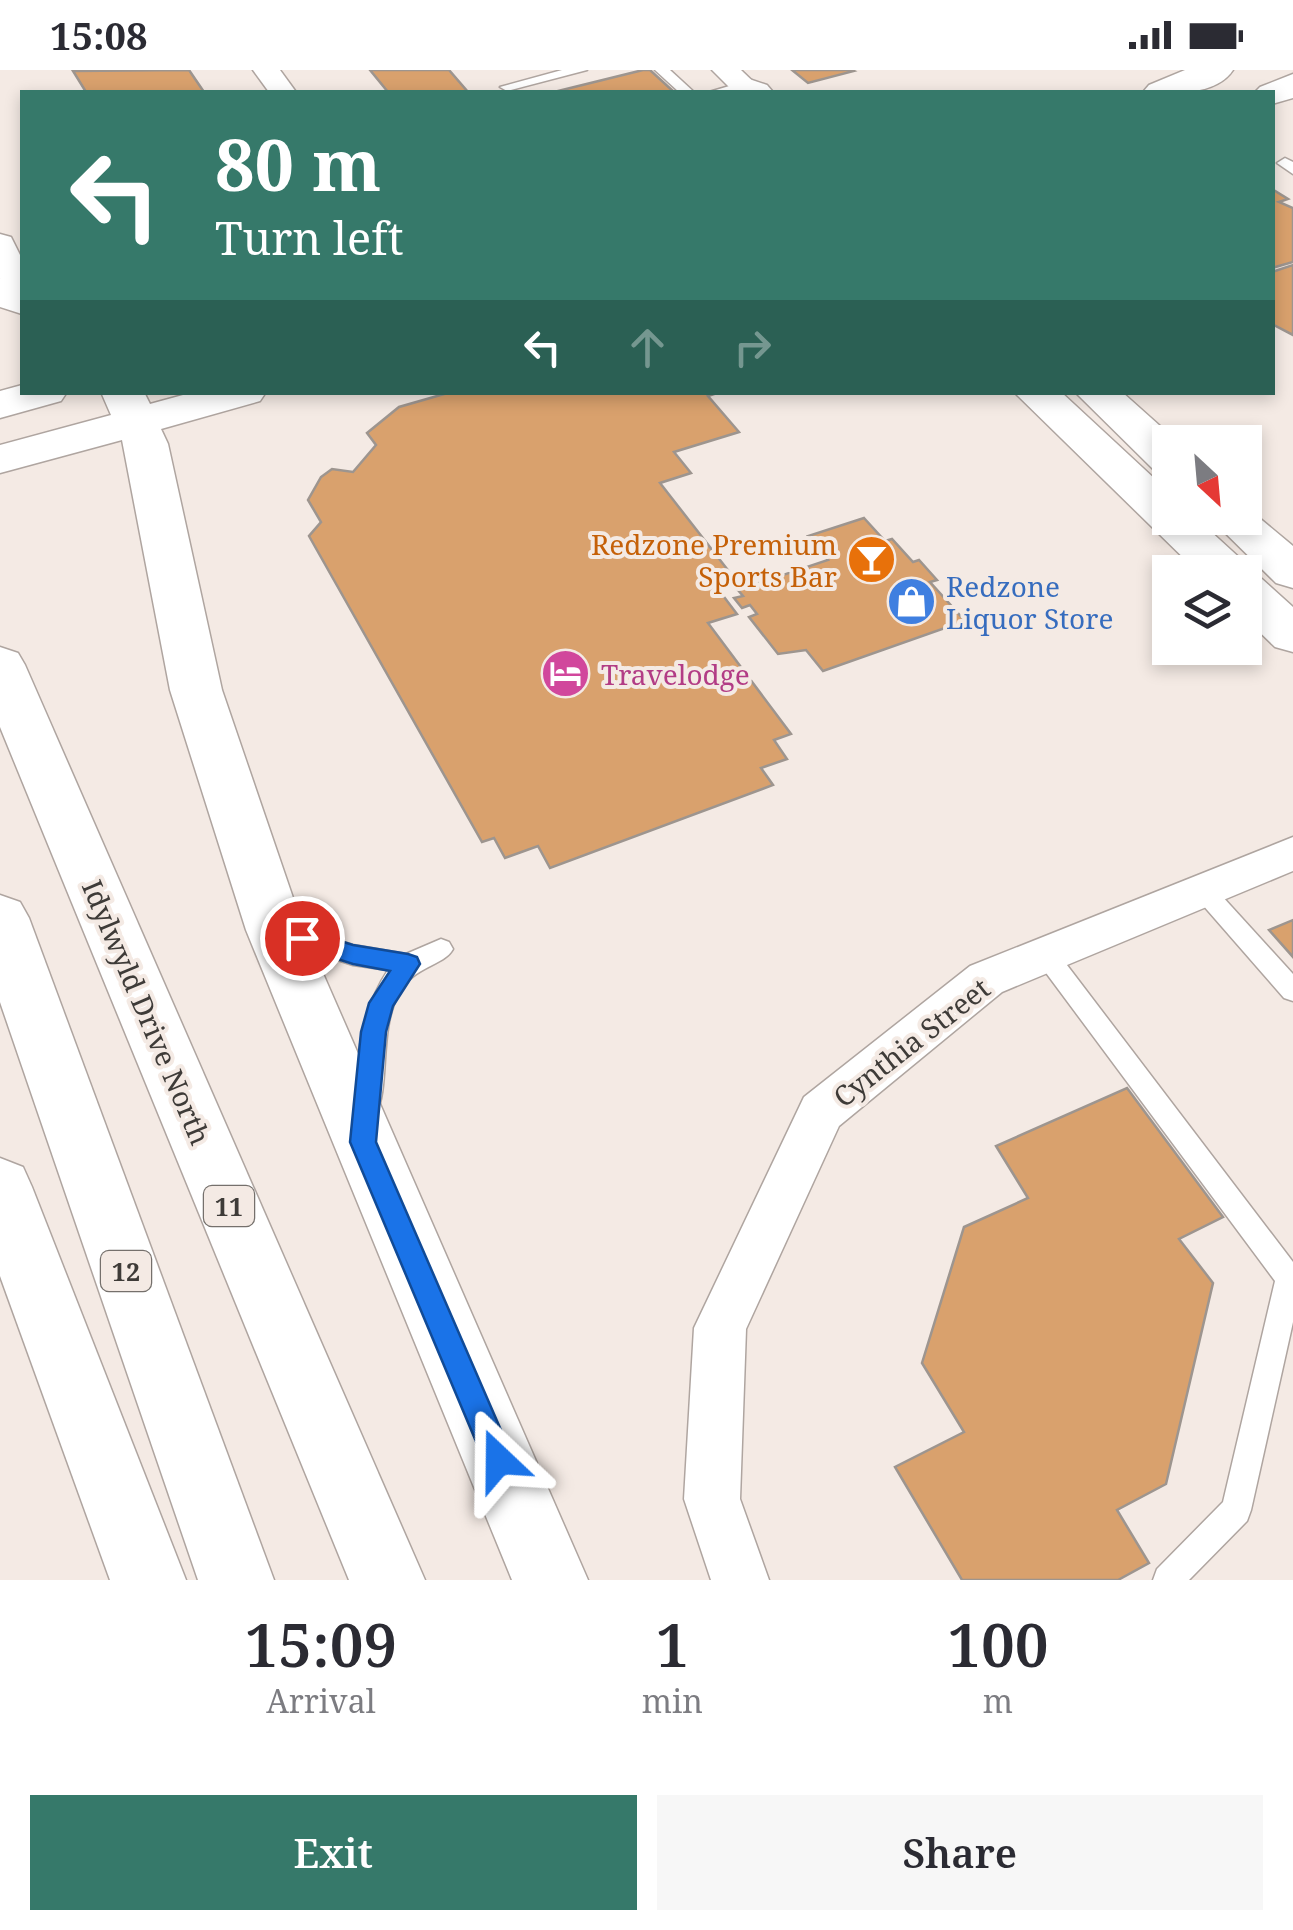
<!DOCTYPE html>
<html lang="en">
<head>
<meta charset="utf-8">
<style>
  body { margin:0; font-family:"Noto Serif",serif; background:#f7f7f7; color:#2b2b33; height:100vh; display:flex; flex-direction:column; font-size:38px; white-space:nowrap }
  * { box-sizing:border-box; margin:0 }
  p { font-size:32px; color:#7c7c81 }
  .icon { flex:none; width:55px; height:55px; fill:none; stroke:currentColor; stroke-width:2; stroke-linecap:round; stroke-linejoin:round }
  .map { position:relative; height:1510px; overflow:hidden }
  .panel { display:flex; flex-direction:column; background:#fff; flex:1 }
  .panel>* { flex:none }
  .guide { position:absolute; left:20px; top:20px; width:1255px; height:305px; border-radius:0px; box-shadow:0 5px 15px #0003; background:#36796a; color:#fff; overflow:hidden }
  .needle { width:65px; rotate:154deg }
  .tools { position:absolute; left:1152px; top:355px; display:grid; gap:20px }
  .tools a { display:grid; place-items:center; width:110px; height:110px; border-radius:0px; background:#fff; box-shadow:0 5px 15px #0003; font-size:50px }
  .pin { position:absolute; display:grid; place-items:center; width:85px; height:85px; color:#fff; margin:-42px; border:5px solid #fff; border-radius:50%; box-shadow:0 2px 10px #0007 }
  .me { position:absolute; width:110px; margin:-55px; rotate:337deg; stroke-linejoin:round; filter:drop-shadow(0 0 8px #0008) }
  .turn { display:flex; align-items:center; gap:35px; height:210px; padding:0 30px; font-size:45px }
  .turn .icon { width:130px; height:130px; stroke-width:2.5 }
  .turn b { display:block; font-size:70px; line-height:85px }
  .lanes { display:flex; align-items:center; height:95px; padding:0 30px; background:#0003; justify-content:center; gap:50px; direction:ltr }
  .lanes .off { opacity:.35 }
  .eta { display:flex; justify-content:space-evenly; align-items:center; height:170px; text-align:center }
  .eta b { font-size:60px; font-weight:600; line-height:70px }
  .cta { display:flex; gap:20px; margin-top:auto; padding:20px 30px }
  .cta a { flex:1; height:115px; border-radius:0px; background:#36796a; color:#fff; font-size:40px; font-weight:600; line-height:115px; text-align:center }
  .cta a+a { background:#f7f7f7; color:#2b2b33 }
  .status { display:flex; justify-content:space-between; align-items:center; height:70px; padding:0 50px; background:#fff; direction:ltr }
  .status svg { height:28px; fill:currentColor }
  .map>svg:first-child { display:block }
  .building { fill:#d9a16d; stroke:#9d958f; stroke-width:2.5 }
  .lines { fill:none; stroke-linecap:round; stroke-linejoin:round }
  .lane-casing { stroke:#afa5a0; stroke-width:3 }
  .street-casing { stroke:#afa5a0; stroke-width:3 }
  .secondary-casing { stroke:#afa5a0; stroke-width:3 }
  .highway-casing { stroke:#afa5a0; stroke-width:3 }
  .lane { fill:#fff; fill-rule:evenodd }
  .street { fill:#fff; fill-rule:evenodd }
  .secondary { fill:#fff; fill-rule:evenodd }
  .highway { fill:#fff; fill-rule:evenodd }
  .route { fill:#1a73e8; stroke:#114b97; stroke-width:2.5 }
  .labels { text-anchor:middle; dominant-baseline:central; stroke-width:8; stroke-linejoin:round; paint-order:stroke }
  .shield { fill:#f4eae4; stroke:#75706c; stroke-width:2.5 }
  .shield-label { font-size:25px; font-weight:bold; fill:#3e3b38 }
  .food-label { font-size:28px; fill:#c56008; stroke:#f4eae4; text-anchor:end }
  .shop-label { font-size:28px; fill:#366cbe; stroke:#f4eae4; text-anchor:start }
  .hotel-label { font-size:28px; fill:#b23c85; stroke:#f4eae4; text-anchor:start }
  .street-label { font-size:28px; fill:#3e3b38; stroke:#f4eae4 }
</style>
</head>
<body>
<div class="status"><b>15:08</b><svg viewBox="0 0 49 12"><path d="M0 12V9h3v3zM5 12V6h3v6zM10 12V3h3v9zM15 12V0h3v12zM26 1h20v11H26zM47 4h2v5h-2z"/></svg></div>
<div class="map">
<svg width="1293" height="1510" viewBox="0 0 1293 1510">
  <rect width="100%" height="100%" fill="#f4eae4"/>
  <g class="building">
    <polygon points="189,0 204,22 86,22 73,1"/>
    <polygon points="370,0 449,0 468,22 388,22"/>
    <polygon points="643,0 650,0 674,22 554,22"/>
    <polygon points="792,0 852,0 854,1 808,13"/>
    <polygon points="1272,119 1288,129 1279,132 1293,138 1293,192 1272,198"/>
    <polygon points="1293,195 1293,265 1272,254 1272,202"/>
    <polygon points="451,322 720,322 708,326 739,362 674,382 691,403 660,413 738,513 718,519 737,544 708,553 791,664 774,670 787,689 761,698 773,715 550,798 538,776 505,788 494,768 482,772 309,466 321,452 308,430 321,407 332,399 353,402 376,375 367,363 399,337"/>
    <polygon points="864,448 885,471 892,469 913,492 919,490 937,510 930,512 965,551 823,601 806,580 778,584 749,547 757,544 750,535 742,538 734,528 743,526 738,520 828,490 808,466"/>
    <polygon points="1293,850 1293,887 1269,860"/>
    <polygon points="1127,1018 1223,1147 1179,1169 1213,1213 1166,1414 1117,1440 1149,1493 1118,1510 962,1510 895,1397 964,1362 922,1293 964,1157 1028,1128 996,1076"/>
  </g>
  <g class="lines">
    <defs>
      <g id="lane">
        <polygon points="562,0 587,0 507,21 500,17"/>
        <polygon points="655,0 670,0 694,22 679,22"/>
        <polygon points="743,12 750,16 748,19 709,22"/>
        <polygon points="1285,88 1293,92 1293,104 1277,93"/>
        <polygon points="1203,811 1211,814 1293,904 1293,931 1284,928 1195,826 1191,820 1195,814"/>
        <path d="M281,853L353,875L406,884L441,869L449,872L453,879C444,896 413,896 399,923C378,962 391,1015 375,1047L366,1050L357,1047L353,1039C357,991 360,942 388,900L353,895L273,869L269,862L273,855Z"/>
        <polygon points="1046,875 1054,878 1293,1192 1293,1252 1251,1440 1247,1451 1189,1510 1153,1510 1157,1499 1223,1432 1275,1211 1038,892 1034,885 1038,878"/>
      </g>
      <g id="street">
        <polygon points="253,0 280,0 296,22 269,22"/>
        <polygon points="712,0 741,0 764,22 734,22"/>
        <polygon points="0,164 11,167 22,189 22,231 11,229 0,208"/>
        <polygon points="1293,767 1293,801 1002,922 839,1056 746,1259 740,1429 769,1510 711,1510 684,1429 694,1258 804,1027 970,896"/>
      </g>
      <g id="secondary">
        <polygon points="1014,322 1061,322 1170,423 1170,448 1196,448 1243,491 1248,505 1262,509 1293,537 1293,582 1275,577 1245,548 1245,502 1198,502"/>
        <polygon points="1075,322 1122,322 1178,372 1170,372 1170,404 1154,400"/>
        <polygon points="1245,436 1293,476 1293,518 1276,513 1210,448 1245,448"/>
      </g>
      <g id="highway">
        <path d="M1185,0H1233C1216,26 1171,24 1143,22L1149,15Z"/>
        <polygon points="1293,4 1293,28 1272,34 1272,22 1255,22 1260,17"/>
        <polygon points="746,8 767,15 773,22 731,22 728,19 734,12"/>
        <polygon points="0,208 22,216 22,244 0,237"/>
        <polygon points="22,315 22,322 67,322 61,331 0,348 0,321"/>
        <polygon points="101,322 144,322 150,334 194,322 266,322 260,331 161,359 168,374 222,620 304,860 588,1510 512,1510 246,860 170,620 122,370 0,403 0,375 111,345"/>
        <polygon points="0,577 18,583 25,595 425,1510 349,1510 0,657"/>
        <polygon points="0,825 20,832 29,848 274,1510 198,1510 0,932"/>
        <polygon points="0,1088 23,1097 32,1117 186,1510 110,1510 0,1206"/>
      </g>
    </defs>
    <use href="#lane" class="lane-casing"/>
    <use href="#street" class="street-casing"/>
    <use href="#secondary" class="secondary-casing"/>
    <use href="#highway" class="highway-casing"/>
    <use href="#lane" class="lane"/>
    <use href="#street" class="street"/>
    <use href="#secondary" class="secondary"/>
    <use href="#highway" class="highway"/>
  </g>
  <polygon class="route" points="302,859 353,875 408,884 417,887 420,894 393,936 386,962 376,1072 514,1390 509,1400 499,1405 488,1400 350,1072 361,962 369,933 390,901 353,894 294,875 290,868 294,861"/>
  <defs>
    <symbol id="bar-disc" viewBox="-11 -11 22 22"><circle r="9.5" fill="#e8710a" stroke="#f4eae4"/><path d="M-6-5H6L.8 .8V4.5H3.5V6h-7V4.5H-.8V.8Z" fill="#fff"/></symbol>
    <symbol id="shop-disc" viewBox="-11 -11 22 22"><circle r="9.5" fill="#3f7fe0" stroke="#f4eae4"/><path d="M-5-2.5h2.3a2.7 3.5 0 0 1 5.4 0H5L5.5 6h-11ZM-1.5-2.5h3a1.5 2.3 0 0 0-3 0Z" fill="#fff"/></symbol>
    <symbol id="hotel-disc" viewBox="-11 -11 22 22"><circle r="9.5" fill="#d1479c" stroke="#f4eae4"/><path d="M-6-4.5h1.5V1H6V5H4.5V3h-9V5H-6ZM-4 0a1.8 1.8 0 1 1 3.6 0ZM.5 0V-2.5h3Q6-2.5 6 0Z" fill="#fff"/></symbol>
  </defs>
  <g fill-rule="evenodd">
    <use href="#bar-disc" x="844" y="462" width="55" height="55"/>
    <use href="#shop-disc" x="884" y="504" width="55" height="55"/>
    <use href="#hotel-disc" x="538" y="576" width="55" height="55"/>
  </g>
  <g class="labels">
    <g class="shield">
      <rect x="204" y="1116" width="50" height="40" rx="8"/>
      <rect x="101" y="1181" width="50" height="40" rx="8"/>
    </g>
    <g class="shield-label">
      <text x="229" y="1136">11</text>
      <text x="126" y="1201">12</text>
    </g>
    <g class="food-label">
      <text x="837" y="474">Redzone Premium<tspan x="837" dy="32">Sports Bar</tspan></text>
    </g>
    <g class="shop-label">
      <text x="946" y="516">Redzone<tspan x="946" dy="32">Liquor Store</tspan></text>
    </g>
    <g class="hotel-label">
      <text x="601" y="604">Travelodge</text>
    </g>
    <g class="street-label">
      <text transform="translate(147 942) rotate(67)">Idylwyld Drive North</text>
      <text transform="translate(911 972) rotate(-38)">Cynthia Street</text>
    </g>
  </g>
</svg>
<div class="tools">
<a><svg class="needle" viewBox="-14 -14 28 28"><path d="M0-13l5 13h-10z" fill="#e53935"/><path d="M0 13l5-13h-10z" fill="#7c7c81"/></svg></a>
<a><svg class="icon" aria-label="layers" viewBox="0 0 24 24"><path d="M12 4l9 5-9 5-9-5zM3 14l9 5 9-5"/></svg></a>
</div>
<div class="pin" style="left:302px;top:868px;background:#d93025"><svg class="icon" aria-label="arrive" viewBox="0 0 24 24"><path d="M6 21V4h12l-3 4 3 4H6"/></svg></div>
<svg class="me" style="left:499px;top:1390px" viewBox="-20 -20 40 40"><path d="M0-17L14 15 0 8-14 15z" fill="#1a73e8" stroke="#fff" stroke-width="4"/></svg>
<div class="guide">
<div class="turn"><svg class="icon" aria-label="left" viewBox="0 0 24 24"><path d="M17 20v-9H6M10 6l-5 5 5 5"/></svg><div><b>80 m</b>Turn left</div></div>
<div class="lanes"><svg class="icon" aria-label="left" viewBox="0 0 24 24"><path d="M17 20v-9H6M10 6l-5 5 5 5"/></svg><svg class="icon off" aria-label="ahead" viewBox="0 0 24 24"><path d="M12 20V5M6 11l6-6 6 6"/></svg><svg class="icon off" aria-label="right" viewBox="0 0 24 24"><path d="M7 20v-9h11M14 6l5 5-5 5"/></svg></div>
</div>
</div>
<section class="panel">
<div class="eta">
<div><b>15:09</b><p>Arrival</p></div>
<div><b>1</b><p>min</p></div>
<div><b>100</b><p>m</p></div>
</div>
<div class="cta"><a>Exit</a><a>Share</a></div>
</section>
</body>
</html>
